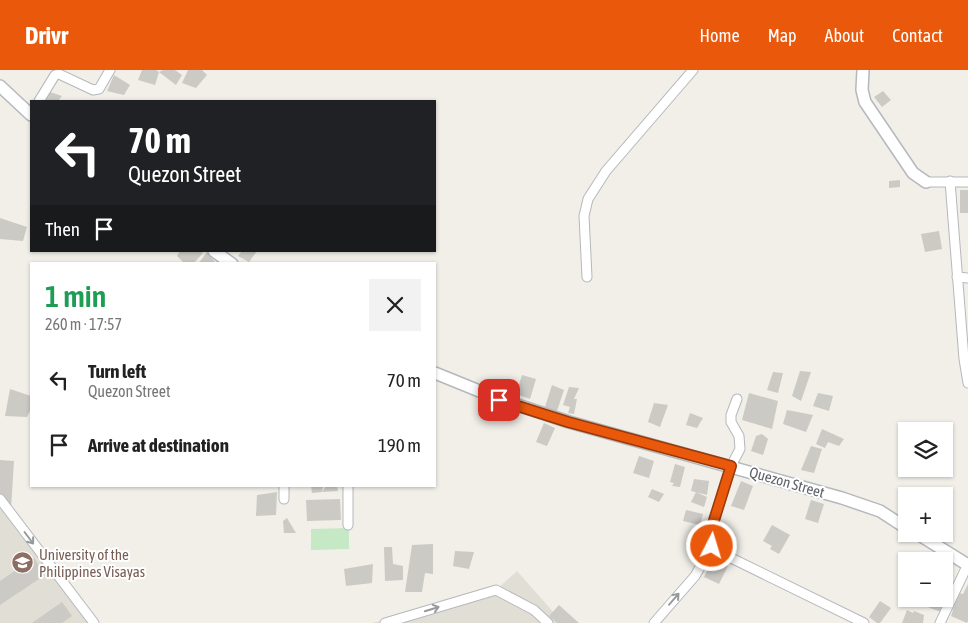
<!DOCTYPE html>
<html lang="en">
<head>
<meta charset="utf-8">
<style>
  body { margin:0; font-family:"Asap Condensed",sans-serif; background:#f2f2f2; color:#222; height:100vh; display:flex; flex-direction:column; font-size:19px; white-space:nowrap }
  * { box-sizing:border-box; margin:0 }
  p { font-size:16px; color:#767676 }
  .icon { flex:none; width:28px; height:28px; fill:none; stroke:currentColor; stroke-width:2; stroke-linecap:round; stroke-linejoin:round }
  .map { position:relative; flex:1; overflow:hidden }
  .sheet { position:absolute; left:30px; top:192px; width:406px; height:225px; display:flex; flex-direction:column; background:#fff; border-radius:0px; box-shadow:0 1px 4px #0004 }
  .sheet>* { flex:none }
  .guide { position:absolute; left:30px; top:30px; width:406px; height:152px; border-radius:0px; box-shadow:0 1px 4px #0004; background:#202124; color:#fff; overflow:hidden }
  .tools { position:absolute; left:898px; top:352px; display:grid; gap:10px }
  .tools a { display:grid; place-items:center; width:55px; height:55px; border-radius:0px; background:#fff; box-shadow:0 1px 4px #0004; font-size:25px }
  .pin { position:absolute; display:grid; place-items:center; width:42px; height:42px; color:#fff; margin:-21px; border-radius:10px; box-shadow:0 2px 8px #0006 }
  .me { position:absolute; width:55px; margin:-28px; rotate:5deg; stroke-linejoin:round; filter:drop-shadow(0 0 4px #0008) }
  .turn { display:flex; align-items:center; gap:18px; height:105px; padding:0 15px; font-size:22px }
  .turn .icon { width:65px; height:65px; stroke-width:2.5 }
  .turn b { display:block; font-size:35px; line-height:42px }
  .then { display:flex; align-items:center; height:48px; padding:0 15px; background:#0003; gap:10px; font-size:19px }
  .round { display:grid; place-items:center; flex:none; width:52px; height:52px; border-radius:0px; background:#f2f2f2 }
  .overview { display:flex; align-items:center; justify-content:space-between; height:85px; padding:0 15px }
  h1 { font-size:30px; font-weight:600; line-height:38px; color:#1e9e55 }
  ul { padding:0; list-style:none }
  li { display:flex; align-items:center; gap:15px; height:65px; padding:0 15px }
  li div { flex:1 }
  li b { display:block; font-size:19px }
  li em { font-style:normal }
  header { display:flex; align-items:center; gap:30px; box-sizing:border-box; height:70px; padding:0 25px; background:#ea580c; color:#fff }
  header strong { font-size:24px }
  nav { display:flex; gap:28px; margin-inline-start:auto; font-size:18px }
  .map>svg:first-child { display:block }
  .education { fill:#e1ded6 }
  .green { fill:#c5e8c5 }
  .building { fill:#cccac5 }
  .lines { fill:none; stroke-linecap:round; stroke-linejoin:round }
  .minor-casing { stroke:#b5b8bc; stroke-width:11 }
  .tertiary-casing { stroke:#b5b8bc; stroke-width:14 }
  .minor { stroke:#fff; stroke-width:9 }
  .tertiary { stroke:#fff; stroke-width:11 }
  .oneway { stroke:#979a9d }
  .route-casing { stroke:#983908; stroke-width:12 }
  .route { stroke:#ea580c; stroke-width:9 }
  .labels { text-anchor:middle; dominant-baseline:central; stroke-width:4; stroke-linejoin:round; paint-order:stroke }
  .street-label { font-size:15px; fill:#5f6368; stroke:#fff }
  .education-label { font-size:15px; fill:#785e54; stroke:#fff; text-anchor:start }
</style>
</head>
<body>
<header>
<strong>Drivr</strong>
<nav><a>Home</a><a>Map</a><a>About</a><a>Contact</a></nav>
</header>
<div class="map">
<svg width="968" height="553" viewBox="0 0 968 553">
  <rect width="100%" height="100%" fill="#f1efe8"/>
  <g class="education">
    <polygon points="0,433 92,553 0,553"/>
    <polygon points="517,501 563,553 372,553 496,520"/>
  </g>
  <polygon class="green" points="349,458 349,479 311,480 311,459"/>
  <g class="building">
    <polygon points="142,0 156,0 159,2 155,15 138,10"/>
    <polygon points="163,0 175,0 182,5 176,15 159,2"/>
    <polygon points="188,0 202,0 207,5 196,18 182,13"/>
    <polygon points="114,5 130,15 124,25 107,21"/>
    <polygon points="883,21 891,30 882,37 874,27"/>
    <polygon points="50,22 62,26 58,31 41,31"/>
    <polygon points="900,110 900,117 889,118 889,111"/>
    <rect x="960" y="120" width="8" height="23"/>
    <polygon points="0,148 27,157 23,171 0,169"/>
    <polygon points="939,161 942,179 925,182 921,164"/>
    <polygon points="180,181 201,181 203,183 193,194 185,194 177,186"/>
    <polygon points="242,181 257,181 249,192 238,186"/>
    <polygon points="207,182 215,192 213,194 198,194"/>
    <polygon points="800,301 811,302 801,331 792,326"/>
    <polygon points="773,302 783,303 778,323 767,320"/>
    <polygon points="522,305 536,309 530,329 516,324"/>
    <polygon points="552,315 564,320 557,341 545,337"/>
    <polygon points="569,317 579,318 574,329 577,329 574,344 568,343 570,337 563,335"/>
    <polygon points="10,319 31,326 31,339 27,347 5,346"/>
    <polygon points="749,323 778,331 772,359 742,350"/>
    <polygon points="818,323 833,326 829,341 813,336"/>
    <polygon points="654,333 668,335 660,357 648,352"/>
    <polygon points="787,340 813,345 806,362 783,354"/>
    <polygon points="690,343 703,348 697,358 686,355"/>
    <polygon points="544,353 555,358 547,376 536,372"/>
    <polygon points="822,359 844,369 839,376 828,372 825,378 816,374"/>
    <polygon points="762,364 768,369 763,385 751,381 756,366"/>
    <polygon points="811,376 822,379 814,403 801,400"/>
    <polygon points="639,386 654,391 649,408 633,403"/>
    <polygon points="0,390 14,391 11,439 0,427"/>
    <polygon points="675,394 685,397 680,417 672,416 674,413 670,412"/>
    <polygon points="694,409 709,411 707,425 691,421"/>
    <polygon points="741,411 753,416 744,440 731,436"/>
    <polygon points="311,416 323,416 322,422 312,423"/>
    <polygon points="326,416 337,416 338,421 322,422"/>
    <polygon points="652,419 664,424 659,432 648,427"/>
    <polygon points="277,422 276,445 256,446 257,425"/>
    <polygon points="696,422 707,427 704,437 691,432"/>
    <polygon points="340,429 341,450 307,451 306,430"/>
    <polygon points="811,430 824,434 818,453 805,449"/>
    <polygon points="686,440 703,444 700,455 683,451"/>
    <polygon points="287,448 296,463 284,463 283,451"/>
    <polygon points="772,455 790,465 779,484 770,479 772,476 763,471"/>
    <polygon points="433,474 433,504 425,503 422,522 405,522 412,475"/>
    <polygon points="384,477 392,477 393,494 403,496 403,510 385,511"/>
    <polygon points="455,481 474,482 469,499 453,496"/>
    <polygon points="34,488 45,505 0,535 0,511"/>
    <polygon points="713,489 728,496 719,514 704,507"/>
    <polygon points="373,494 372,513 346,516 344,499"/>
    <polygon points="968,514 968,551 967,553 951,546 959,523 963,524"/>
    <polygon points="924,529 935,529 945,532 941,542 922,535"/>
    <polygon points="880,531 891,538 880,553 877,553 869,547"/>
    <polygon points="62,532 72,546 62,553 32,553"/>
    <polygon points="559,535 579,553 557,553 549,546"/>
    <polygon points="907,540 913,543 914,541 924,545 923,553 902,553"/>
  </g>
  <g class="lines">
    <defs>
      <g id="minor">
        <polyline points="39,31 55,5 59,4 93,20 99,19 110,0"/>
        <polyline points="950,111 964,289 968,313"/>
        <polyline points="926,112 968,112"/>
        <polyline points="587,207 584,146 588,129 606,101 693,0"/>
        <polyline points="957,207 968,208"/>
        <polyline points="737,329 731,345 731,352 739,366 740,379 731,396 711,460 712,476 727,486 864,553"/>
        <polyline points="284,416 284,429"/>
        <polyline points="0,429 94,553"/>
        <polyline points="348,455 348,416"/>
        <polyline points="385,553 496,520 534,540 548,553"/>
        <polyline points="654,553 695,506 712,476"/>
        <polyline points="940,553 968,494"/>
      </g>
      <g id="tertiary">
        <polyline points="863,0 862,20 865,32 913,103 926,112"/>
        <polyline points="0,16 31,45"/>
        <polyline points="214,181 232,194"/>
        <polyline points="435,303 499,329 569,352 842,428 880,441 906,458"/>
        <polyline points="918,464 968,495"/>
      </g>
    </defs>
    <use href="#minor" class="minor-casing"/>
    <use href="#tertiary" class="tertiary-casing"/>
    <use href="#minor" class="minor"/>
    <use href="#tertiary" class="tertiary"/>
  </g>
  <defs><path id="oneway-shaft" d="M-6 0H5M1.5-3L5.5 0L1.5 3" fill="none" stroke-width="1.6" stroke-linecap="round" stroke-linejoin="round" transform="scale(1.25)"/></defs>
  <g class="oneway">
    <use href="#oneway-shaft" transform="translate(29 468) rotate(53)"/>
    <use href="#oneway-shaft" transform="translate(674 529) rotate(-49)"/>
    <use href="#oneway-shaft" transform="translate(432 539) rotate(-17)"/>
  </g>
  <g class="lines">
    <defs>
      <polyline id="route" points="499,330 568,352 731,396 711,460 712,476"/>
    </defs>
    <use href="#route" class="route-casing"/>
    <use href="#route" class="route"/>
  </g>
  <defs>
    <symbol id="university-disc" viewBox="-11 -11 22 22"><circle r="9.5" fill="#8d6e63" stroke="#fff"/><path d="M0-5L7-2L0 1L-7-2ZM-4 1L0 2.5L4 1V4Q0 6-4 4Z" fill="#fff"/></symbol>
  </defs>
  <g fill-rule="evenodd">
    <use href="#university-disc" x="10" y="480" width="25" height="25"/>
  </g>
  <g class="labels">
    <g class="street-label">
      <text transform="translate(787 412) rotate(16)">Quezon Street</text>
    </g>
    <g class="education-label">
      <text x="39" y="484">University of the<tspan x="39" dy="17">Philippines Visayas</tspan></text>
    </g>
  </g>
</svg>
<div class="tools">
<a><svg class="icon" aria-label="layers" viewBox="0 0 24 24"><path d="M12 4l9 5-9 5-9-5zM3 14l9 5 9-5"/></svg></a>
<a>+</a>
<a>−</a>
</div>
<div class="pin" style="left:499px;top:330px;background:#d93025"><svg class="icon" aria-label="arrive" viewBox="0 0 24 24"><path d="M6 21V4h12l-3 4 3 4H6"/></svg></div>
<svg class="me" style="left:712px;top:476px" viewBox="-20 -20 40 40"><circle r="17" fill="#ea580c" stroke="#fff" stroke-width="3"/><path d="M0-11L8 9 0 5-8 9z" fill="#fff"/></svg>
<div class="guide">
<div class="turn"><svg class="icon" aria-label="left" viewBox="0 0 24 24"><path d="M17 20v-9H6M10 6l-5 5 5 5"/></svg><div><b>70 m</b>Quezon Street</div></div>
<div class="then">Then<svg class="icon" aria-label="arrive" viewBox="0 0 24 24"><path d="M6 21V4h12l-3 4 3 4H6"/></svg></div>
</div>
<section class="sheet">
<div class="overview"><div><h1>1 min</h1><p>260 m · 17:57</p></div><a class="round"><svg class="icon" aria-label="close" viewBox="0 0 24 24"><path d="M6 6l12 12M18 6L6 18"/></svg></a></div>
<ul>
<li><svg class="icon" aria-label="left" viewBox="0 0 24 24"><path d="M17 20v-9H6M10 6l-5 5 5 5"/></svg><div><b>Turn left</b><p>Quezon Street</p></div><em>70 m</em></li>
<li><svg class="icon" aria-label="arrive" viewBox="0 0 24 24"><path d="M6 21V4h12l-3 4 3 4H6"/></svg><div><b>Arrive at destination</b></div><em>190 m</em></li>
</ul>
</section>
</div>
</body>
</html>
